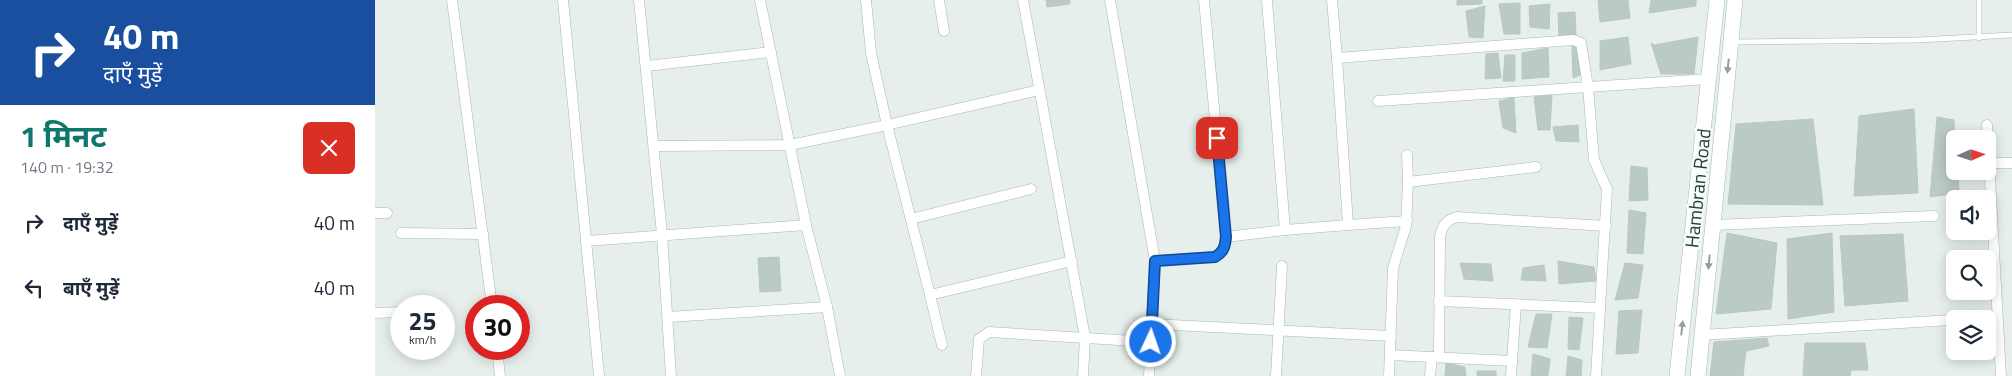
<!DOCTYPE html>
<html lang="hi">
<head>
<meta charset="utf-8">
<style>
  body { margin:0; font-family:"Titillium Web","Noto Sans Devanagari",sans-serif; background:#f2f2f3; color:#1f2937; height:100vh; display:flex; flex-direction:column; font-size:19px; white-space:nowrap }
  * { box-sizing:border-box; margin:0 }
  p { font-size:16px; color:#747a83 }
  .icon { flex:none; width:28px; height:28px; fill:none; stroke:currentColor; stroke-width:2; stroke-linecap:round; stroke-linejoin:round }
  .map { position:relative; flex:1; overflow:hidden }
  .sheet { display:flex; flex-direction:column; background:#fff; width:375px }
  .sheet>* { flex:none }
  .banner { background:#1a4fa0; color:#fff; overflow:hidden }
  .needle { width:32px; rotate:87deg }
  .controls { position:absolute; left:1571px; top:130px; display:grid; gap:10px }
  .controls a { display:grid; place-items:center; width:50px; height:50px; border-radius:8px; background:#fff; box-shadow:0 2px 12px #0003; font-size:25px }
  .speed { position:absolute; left:15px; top:295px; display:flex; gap:10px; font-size:25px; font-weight:700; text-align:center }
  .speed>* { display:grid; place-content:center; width:65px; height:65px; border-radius:50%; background:#fff; box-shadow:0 2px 12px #0003; line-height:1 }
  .speed small { font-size:12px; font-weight:400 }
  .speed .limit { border:8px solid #d22; background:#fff; color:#111 }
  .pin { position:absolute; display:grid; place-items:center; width:42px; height:42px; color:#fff; margin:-21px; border-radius:10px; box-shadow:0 2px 8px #0006 }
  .me { position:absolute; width:55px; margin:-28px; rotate:3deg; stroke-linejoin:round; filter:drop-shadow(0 0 4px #0008) }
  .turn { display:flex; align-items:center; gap:18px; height:105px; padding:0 20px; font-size:22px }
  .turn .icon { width:65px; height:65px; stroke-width:2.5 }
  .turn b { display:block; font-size:35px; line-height:42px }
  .round { display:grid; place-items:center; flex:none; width:52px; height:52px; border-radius:8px; background:#f2f2f3 }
  .headline { display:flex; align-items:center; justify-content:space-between; height:85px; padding:0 20px }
  h1 { font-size:30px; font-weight:700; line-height:38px; color:#0f766e }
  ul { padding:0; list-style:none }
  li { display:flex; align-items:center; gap:15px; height:65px; padding:0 20px }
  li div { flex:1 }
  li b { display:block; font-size:19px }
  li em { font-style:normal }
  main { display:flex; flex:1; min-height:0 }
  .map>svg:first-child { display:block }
  .building { fill:#bbcac4; stroke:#b8c9c2 }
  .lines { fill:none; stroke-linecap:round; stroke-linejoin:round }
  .lane-casing { stroke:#a8b8b2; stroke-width:6 }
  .street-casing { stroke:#a8b8b2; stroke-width:11 }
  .secondary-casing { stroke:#a4bbb3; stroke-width:16 }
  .lane { stroke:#fff; stroke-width:5 }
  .street { stroke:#fff; stroke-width:10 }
  .secondary { stroke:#fff; stroke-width:15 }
  .oneway { fill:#92a09c }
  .route-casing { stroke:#114b97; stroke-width:12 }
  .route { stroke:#1a73e8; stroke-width:9 }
  .labels { text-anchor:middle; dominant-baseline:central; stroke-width:5; stroke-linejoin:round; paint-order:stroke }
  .street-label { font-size:19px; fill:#24423a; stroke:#f7fbf9 }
</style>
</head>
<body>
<main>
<section class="sheet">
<div class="banner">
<div class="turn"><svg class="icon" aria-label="right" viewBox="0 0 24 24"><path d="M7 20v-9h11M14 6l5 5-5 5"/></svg><div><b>40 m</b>दाएँ मुड़ें</div></div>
</div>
<div class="headline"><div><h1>1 मिनट</h1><p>140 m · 19:32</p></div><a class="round" style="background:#d93025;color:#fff"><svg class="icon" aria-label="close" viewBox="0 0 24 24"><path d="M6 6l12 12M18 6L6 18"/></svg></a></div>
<ul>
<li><svg class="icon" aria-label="right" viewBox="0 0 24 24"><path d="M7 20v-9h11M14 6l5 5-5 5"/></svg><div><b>दाएँ मुड़ें</b></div><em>40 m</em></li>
<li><svg class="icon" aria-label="left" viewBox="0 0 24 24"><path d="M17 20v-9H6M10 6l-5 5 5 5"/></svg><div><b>बाएँ मुड़ें</b></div><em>40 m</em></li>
</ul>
</section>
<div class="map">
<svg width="1637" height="376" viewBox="0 0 1637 376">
  <rect width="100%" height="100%" fill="#e6efeb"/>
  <g class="building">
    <polygon points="671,0 695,0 695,4 672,7"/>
    <polygon points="1082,0 1107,0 1107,4 1082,5"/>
    <polygon points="1223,0 1253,0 1255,18 1225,22"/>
    <polygon points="1276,0 1321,0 1321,6 1274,13"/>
    <polygon points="1145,3 1145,34 1129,34 1124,4"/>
    <polygon points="1175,4 1174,29 1155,27 1154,6"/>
    <polygon points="1110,6 1108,38 1094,37 1091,11"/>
    <polygon points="1200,12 1201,36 1184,37 1183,13"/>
    <polygon points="1253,37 1256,64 1225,70 1225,41"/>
    <polygon points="1323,37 1319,74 1286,74 1276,43 1279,45"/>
    <polygon points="1197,46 1204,47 1207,74 1198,78"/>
    <polygon points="1173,48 1174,77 1147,79 1147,53"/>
    <polygon points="1123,53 1126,78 1110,79 1111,54"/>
    <polygon points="1130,55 1140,55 1140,81 1128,81"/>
    <polygon points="1177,95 1175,130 1163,130 1159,97"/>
    <polygon points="1139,97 1141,133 1128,128 1124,101"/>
    <polygon points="1539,109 1543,193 1479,196 1484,116"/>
    <polygon points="1562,117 1579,120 1580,171 1583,171 1584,193 1555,197"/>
    <polygon points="1438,119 1448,205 1353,204 1361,124"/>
    <polygon points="1203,125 1204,142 1181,141 1178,127"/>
    <polygon points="1256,166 1272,168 1273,200 1254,201"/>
    <polygon points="1254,210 1271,213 1268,254 1252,253"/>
    <polygon points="1352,233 1402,243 1396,309 1341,314"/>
    <polygon points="1457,233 1459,312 1413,319 1412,239"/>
    <polygon points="1528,234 1533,301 1470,306 1465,236"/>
    <polygon points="404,257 406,291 385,292 383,258"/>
    <polygon points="1183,261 1219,267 1221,281 1184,284"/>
    <polygon points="1085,263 1116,264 1118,281 1089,279"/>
    <polygon points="1250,263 1268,265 1263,298 1240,300"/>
    <polygon points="1169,265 1171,281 1146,280 1148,268"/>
    <polygon points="1267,310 1263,353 1241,354 1244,311"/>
    <polygon points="1161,314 1177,314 1172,348 1153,347"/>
    <polygon points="1194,317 1208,318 1204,350 1193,349"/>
    <polygon points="1392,338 1394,346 1371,351 1368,376 1335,376 1339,342"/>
    <polygon points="1430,343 1490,343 1493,370 1476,370 1475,376 1428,376"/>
    <polygon points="1158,354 1175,359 1173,376 1156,376"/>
    <polygon points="1193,356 1207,360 1206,376 1191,376"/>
    <polygon points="1071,363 1090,367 1091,376 1070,376"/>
    <rect x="1102" y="371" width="19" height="5"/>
  </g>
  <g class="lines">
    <defs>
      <g id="lane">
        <polyline points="1604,0 1604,38"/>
        <polyline points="1359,42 1543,40 1637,35"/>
      </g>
      <g id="street">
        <polyline points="77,0 117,306"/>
        <polyline points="188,0 224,376"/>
        <polyline points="264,0 287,234 296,376"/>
        <polyline points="385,0 431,225 452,307 465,376"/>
        <polyline points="564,0 569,31"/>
        <polyline points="648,0 710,337 708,376"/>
        <polyline points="735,0 780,261 774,376"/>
        <polyline points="892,0 910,230 973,225"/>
        <polyline points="957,0 962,58 1198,40 1206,43 1213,87 1219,160 1232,189 1221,376"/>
        <polyline points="962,58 973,225 1032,221"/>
        <polyline points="272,66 396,52"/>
        <polyline points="1003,101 1333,79"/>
        <polyline points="1612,125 1626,376"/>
        <polyline points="279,146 415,145 512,125 496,53 491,0"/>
        <polyline points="1614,163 1637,163"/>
        <polyline points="1033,182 1161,167"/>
        <polyline points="0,213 12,213"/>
        <polyline points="536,219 656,189"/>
        <polyline points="1338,225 1559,216"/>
        <polyline points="26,233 108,234"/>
        <polyline points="851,237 910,230"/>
        <polyline points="211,241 431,225"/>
        <path d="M780,261L840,257C849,252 850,246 851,237L829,0"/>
        <polyline points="555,295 512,125 664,90"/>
        <polyline points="1064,301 1225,308"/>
        <polyline points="0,313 26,312"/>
        <polyline points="293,317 452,307"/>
        <polyline points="777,324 1016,336"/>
        <polyline points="1327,335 1576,320"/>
        <polyline points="567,345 555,295 697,261"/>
        <polyline points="122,349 125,376"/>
        <polyline points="1015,355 1137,361"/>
        <path d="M1064,357L1065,237C1067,226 1071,220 1082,217L1231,226"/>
        <polyline points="601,376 604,339 614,332 776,342"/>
        <polyline points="901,376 907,266"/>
        <polyline points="1014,376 1018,268 1031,226 1033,182 1032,155"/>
        <polyline points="1055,376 1057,357"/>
        <polyline points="1136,376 1141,304"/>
      </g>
      <g id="secondary">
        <polyline points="1302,376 1342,0"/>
        <polyline points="1323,376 1360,0"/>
      </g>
    </defs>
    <use href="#lane" class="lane-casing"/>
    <use href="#street" class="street-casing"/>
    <use href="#secondary" class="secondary-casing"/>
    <use href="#lane" class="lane"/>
    <use href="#street" class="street"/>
    <use href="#secondary" class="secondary"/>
  </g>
  <defs><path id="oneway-solid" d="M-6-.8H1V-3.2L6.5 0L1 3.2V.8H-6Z" transform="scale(1.25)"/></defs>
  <g class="oneway">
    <use href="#oneway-solid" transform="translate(1353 66) rotate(96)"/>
    <use href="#oneway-solid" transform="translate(1334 262) rotate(95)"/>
    <use href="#oneway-solid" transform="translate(1307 328) rotate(-84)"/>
  </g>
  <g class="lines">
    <defs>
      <path id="route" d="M776,342L780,261L840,257C849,252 850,246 851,237L842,138"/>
    </defs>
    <use href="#route" class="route-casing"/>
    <use href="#route" class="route"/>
  </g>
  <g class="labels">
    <g class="street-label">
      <text transform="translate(1322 188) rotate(-84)">Hambran Road</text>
    </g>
  </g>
</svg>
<div class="controls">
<a><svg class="needle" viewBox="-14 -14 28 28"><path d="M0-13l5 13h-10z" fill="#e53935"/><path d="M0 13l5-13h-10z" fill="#747a83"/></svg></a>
<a><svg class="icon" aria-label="sound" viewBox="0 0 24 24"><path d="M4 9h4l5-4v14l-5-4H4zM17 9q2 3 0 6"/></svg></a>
<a><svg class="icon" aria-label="search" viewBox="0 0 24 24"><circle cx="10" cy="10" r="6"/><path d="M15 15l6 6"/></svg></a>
<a><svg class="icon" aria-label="layers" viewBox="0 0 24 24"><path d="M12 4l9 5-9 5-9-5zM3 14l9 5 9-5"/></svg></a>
</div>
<div class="speed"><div>25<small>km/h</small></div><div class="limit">30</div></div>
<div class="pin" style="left:842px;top:138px;background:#d93025"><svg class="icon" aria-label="arrive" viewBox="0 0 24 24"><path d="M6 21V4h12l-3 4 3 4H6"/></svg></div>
<svg class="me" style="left:776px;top:342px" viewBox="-20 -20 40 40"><circle r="17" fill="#1a73e8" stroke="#fff" stroke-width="3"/><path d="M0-11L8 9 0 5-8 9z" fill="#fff"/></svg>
</div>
</main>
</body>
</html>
